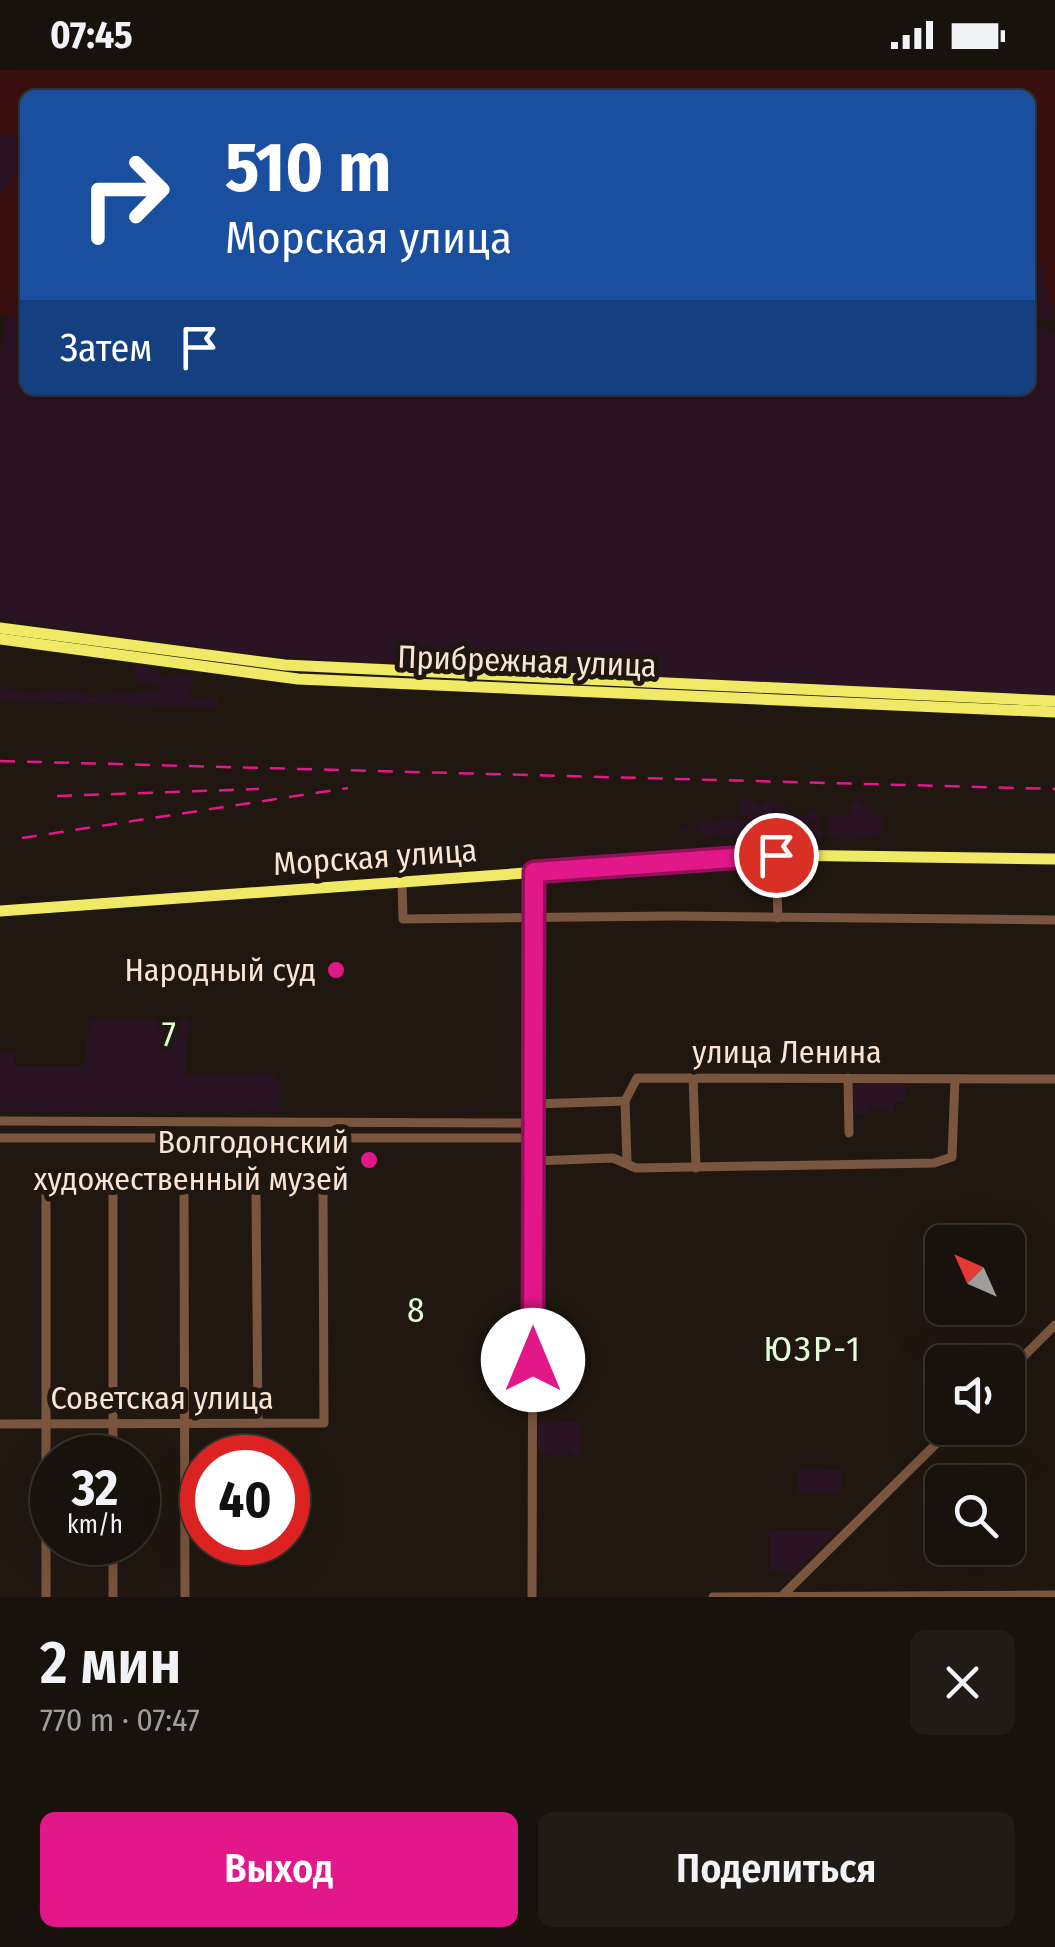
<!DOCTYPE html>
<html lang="ru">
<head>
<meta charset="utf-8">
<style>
  body { margin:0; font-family:"Fira Sans Condensed",sans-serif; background:#211b15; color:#f1f3f6; height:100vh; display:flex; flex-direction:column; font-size:38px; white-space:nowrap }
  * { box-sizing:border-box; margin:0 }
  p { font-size:32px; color:#9f9e9d }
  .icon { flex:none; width:55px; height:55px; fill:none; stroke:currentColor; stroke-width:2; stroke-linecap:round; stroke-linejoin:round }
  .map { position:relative; height:1527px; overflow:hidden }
  .panel { display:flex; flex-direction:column; background:#18120c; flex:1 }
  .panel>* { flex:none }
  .top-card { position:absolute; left:20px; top:20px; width:1015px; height:305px; border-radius:15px; box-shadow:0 10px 40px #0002,0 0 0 2px #36322d; background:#1a4fa0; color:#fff; overflow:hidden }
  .needle { width:65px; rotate:315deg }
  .tools { position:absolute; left:925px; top:1155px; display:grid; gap:20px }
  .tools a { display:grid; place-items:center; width:100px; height:100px; border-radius:15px; background:#18120c; box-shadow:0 10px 40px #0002,0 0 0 2px #36322d; font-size:50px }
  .speed { position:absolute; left:30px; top:1365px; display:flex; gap:20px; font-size:50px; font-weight:700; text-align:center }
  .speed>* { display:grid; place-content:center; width:130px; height:130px; border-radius:50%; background:#18120c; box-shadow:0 10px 40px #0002,0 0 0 2px #36322d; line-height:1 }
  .speed small { font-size:25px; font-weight:400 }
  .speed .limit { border:15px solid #d22; background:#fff; color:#111 }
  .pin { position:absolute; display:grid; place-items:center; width:85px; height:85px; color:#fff; margin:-42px; border:5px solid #fff; border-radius:50%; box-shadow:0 2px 10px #0007 }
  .me { position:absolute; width:110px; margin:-55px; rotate:0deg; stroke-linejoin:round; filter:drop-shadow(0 0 8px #0008) }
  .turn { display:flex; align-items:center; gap:35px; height:210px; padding:0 40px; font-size:45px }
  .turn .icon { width:130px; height:130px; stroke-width:2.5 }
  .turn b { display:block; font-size:70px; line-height:85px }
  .then { display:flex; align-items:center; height:95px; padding:0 40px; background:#0003; gap:20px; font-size:38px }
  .round { display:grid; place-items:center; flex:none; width:105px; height:105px; border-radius:15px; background:#211b15 }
  .overview { display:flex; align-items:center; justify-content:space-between; height:170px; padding:0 40px }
  h1 { font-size:60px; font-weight:600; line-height:75px }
  .action { display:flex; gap:20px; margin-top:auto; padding:20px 40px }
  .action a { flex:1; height:115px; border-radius:15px; background:#e2188a; color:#fff; font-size:40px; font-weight:600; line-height:115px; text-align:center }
  .action a+a { background:#211b15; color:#f1f3f6 }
  .status { display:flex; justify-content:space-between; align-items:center; height:70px; padding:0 50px; background:#18120c; direction:ltr }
  .status svg { height:28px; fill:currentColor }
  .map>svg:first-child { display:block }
  .green { fill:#2a1323 }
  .water { fill:#3a0f10 }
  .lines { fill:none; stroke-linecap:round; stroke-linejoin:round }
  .minor { stroke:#7a553f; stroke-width:9 }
  .major { stroke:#efe966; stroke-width:11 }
  .rail { stroke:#e2188a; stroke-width:2.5; stroke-dasharray:15 12; stroke-linecap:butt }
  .route-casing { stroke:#93105a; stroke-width:25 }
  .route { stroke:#e2188a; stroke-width:18 }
  .poi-dot { fill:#e2188a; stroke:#201810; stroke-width:4 }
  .labels { text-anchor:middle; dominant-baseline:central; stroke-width:10; stroke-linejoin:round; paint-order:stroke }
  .street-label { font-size:32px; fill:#fae5d4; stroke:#201810 }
  .poi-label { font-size:32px; fill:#fae5d4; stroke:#201810; text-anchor:end }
  .neighbourhood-label { font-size:35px; letter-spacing:2.5px; fill:#e1fbd5; stroke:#201810 }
</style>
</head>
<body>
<div class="status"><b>07:45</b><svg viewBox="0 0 49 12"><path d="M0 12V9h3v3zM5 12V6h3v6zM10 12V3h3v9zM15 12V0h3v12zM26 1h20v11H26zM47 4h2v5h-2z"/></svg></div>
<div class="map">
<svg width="1055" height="1527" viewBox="0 0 1055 1527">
  <rect width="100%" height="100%" fill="#201810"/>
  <g class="green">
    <polygon points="0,64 25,68 25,94 0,124"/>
    <polygon points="1030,189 1043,194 1055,250 1030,248"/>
    <polygon points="5,245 25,248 25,320 1030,320 1030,250 1055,265 1055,625 353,593 216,580 0,549 0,287"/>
    <polygon points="144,595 171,610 181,603 196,609 187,622 192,629 218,626 218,638 0,630 0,616 27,623 77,619 94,627 160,619 163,615 137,613 133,597"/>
    <path d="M749,728L762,736L766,730C783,734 791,746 808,746L809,740L816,742L821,751H755L740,746L737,733Z"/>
    <polygon points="857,729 883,751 884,765 845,770 827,764 831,754 827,749 851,743 848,738"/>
    <polygon points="733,748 756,754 817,753 824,767 814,770 803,763 750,766 744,760 743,769 712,765 706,769 695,757 688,758 687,765 679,758"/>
    <polygon points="97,949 189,950 185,1005 275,1004 274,1010 280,1012 281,1041 0,1042 0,982 14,983 15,996 83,996 90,950"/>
    <polygon points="905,1011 905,1032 893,1032 893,1042 870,1038 869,1044 854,1044 853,1012"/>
    <polygon points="538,1351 580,1352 581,1385 574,1385 561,1370 569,1385 547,1385 538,1378"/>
    <polygon points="798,1399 841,1400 841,1424 797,1423"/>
    <polygon points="769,1460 838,1460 794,1502 770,1502"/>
  </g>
  <g class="water">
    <polygon points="0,0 1055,0 1055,239 1047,229 1043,194 1030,189 1030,25 25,25 25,68 0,64"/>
    <polygon points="25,94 25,248 0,244 0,124"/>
  </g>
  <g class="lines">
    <g class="minor">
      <polyline points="776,785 778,848"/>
      <polyline points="402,812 403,849 674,846 1055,850"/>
      <polyline points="693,1006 696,1098"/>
      <polyline points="848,1008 849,1063"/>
      <polyline points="625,1031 627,1091"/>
      <polyline points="533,1034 625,1031 637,1008 1055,1009"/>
      <polyline points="0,1051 534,1053"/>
      <polyline points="0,1068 534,1068"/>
      <polyline points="534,1091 613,1088 636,1098 934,1093 952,1087 955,1009"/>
      <polyline points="256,1125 258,1353"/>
      <polyline points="113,1126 113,1388"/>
      <polyline points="184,1126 185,1527"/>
      <polyline points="1008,1302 1055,1255"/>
      <polyline points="0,1354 324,1353 323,1116"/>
      <polyline points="113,1472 113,1527"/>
      <polyline points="782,1526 952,1358"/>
      <polyline points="46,1527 46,1122"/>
      <polyline points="532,1527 534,802"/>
      <polyline points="713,1527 1055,1525"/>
    </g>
    <g class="major">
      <polyline points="0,558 285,595 1055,631"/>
      <polyline points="0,569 298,609 1055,642"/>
      <polyline points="0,841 776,785 1055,789"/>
    </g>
    <g class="rail">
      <polyline points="0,691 1055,719"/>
      <polyline points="57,726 259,719"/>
      <polyline points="22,768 348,718"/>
    </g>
  </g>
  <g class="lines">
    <defs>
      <polyline id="route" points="533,1290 534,802 776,785"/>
    </defs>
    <use href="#route" class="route-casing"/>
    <use href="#route" class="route"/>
  </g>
  <g class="poi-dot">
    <circle cx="336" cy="900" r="10"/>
    <circle cx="369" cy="1090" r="10"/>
  </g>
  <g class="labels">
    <g class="street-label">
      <text transform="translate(527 591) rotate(2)">Прибрежная улица</text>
      <text transform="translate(375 787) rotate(-4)">Морская улица</text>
      <text x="787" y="982">улица Ленина</text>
      <text x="162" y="1328">Советская улица</text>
    </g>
    <g class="poi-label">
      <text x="316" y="900">Народный суд</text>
      <text x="349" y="1072">Волгодонский<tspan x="349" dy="37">художественный музей</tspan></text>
    </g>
    <g class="neighbourhood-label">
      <text x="170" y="964">7</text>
      <text x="417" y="1240">8</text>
      <text x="813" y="1279">ЮЗР-1</text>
    </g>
  </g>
</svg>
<div class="tools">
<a><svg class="needle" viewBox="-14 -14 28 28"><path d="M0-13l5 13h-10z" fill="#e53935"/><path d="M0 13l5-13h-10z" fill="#9f9e9d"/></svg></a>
<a><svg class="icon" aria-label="sound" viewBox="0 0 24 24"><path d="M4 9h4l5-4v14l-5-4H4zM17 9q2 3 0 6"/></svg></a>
<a><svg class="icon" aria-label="search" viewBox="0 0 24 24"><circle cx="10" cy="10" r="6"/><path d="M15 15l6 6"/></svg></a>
</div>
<div class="speed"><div>32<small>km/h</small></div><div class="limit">40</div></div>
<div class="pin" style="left:776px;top:785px;background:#d93025"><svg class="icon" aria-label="arrive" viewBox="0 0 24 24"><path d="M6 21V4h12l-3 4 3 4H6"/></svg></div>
<svg class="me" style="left:533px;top:1290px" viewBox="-20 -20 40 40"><circle r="19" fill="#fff"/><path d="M0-13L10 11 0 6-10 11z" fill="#e2188a"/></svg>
<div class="top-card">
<div class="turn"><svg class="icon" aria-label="right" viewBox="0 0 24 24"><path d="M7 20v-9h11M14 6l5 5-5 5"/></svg><div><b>510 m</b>Морская улица</div></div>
<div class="then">Затем<svg class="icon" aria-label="arrive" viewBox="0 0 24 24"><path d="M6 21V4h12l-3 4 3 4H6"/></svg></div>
</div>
</div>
<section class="panel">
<div class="overview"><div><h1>2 мин</h1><p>770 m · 07:47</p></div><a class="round"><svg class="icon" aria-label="close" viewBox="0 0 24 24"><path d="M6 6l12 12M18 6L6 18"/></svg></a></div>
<div class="action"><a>Выход</a><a>Поделиться</a></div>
</section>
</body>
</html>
